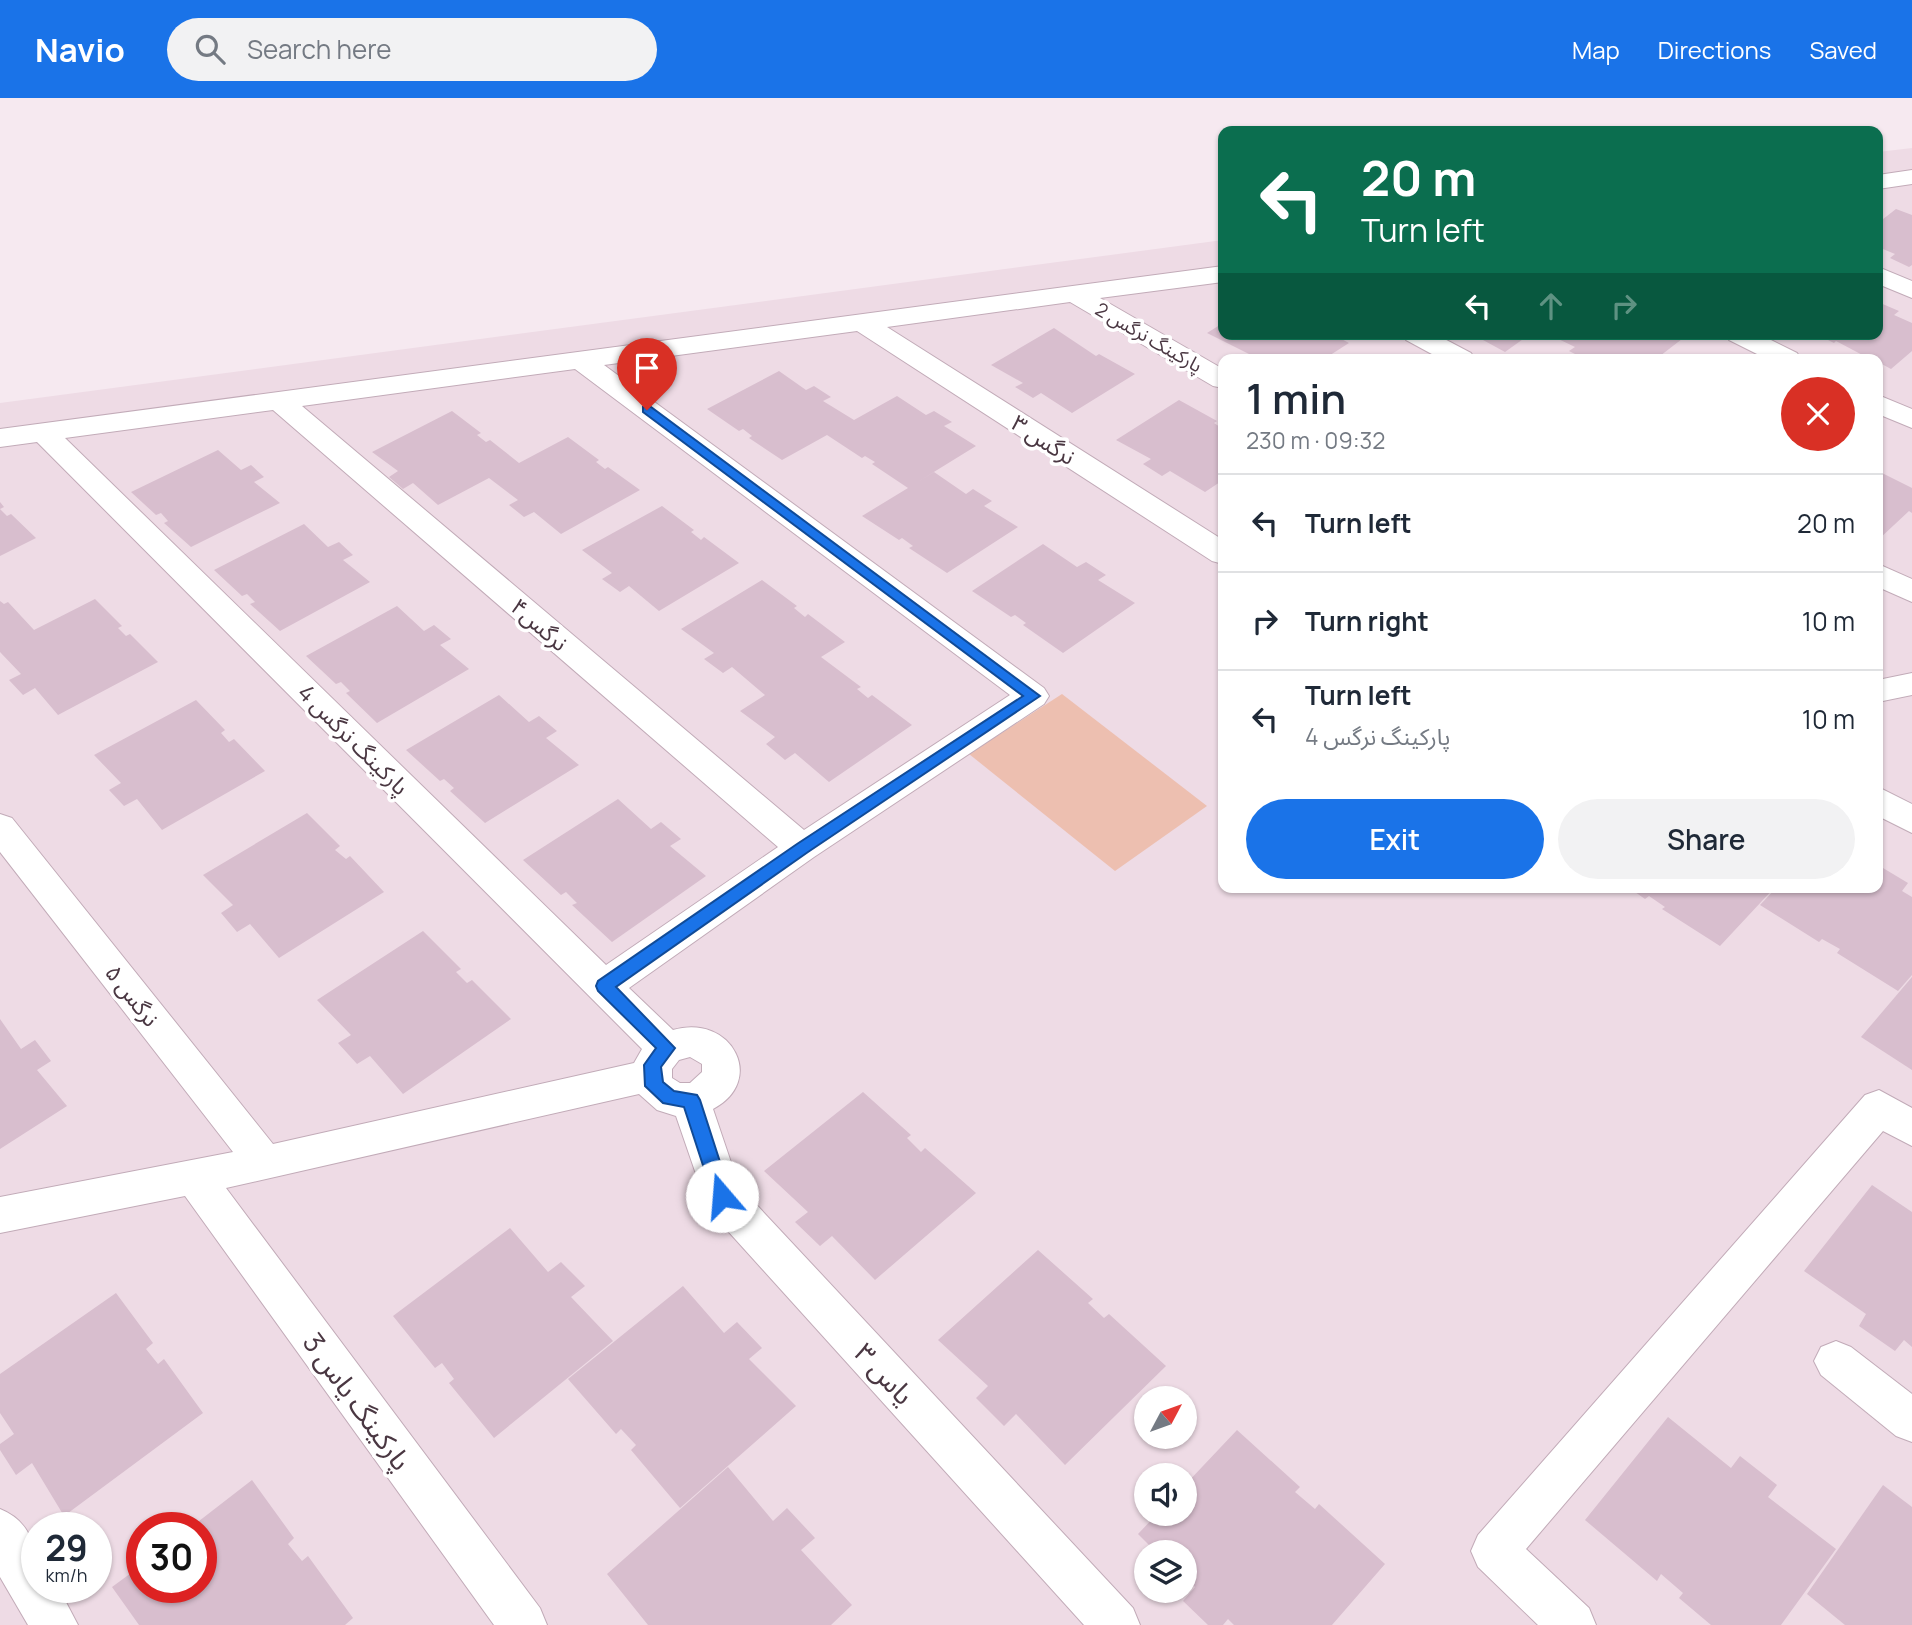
<!DOCTYPE html>
<html lang="en">
<head>
<meta charset="utf-8">
<style>
  body { margin:0; font-family:Manrope,"Noto Sans Arabic",sans-serif; background:#f2f2f3; color:#1f2937; height:100vh; display:flex; flex-direction:column; font-size:26px; white-space:nowrap }
  * { box-sizing:border-box; margin:0 }
  p { font-size:23px; color:#747a83 }
  .icon { flex:none; width:38px; height:38px; fill:none; stroke:currentColor; stroke-width:2; stroke-linecap:round; stroke-linejoin:round }
  .map { position:relative; flex:1; overflow:hidden }
  .details { position:absolute; left:1218px; top:256px; width:665px; height:539px; display:flex; flex-direction:column; background:#fff; border-radius:14px; box-shadow:0 2px 5px #0004 }
  .details>* { flex:none }
  .top-card { position:absolute; left:1218px; top:28px; width:665px; height:214px; border-radius:14px; box-shadow:0 2px 5px #0004; background:#0b6e4f; color:#fff; overflow:hidden }
  .needle { width:46px; rotate:49deg }
  .tools { position:absolute; left:1134px; top:1288px; display:grid; gap:14px }
  .tools a { display:grid; place-items:center; width:63px; height:63px; border-radius:50%; background:#fff; box-shadow:0 2px 5px #0004; font-size:35px }
  .speed { position:absolute; left:21px; top:1414px; display:flex; gap:14px; font-size:35px; font-weight:700; text-align:center }
  .speed>* { display:grid; place-content:center; width:91px; height:91px; border-radius:50%; background:#fff; box-shadow:0 2px 5px #0004; line-height:1 }
  .speed small { font-size:18px; font-weight:400 }
  .speed .limit { border:10px solid #d22; background:#fff; color:#111 }
  .pin { position:absolute; display:grid; place-items:center; width:60px; height:60px; color:#fff; margin:-72px -30px; border-radius:50% 50% 50% 0; rotate:-45deg; box-shadow:0 0 7px #0007 }
  .pin .icon { rotate:45deg }
  .me { position:absolute; width:77px; margin:-38px; rotate:342deg; stroke-linejoin:round; filter:drop-shadow(0 0 5px #0008) }
  .turn { display:flex; align-items:center; gap:24px; height:147px; padding:0 28px; font-size:32px }
  .turn .icon { width:91px; height:91px; stroke-width:2.5 }
  .turn b { display:block; font-size:49px; line-height:60px }
  .lanes { display:flex; align-items:center; height:66px; padding:0 28px; background:#0003; justify-content:center; gap:35px; direction:ltr }
  .lanes .off { opacity:.35 }
  .round { display:grid; place-items:center; flex:none; width:74px; height:74px; border-radius:37px; background:#f2f2f3 }
  .head { display:flex; align-items:center; justify-content:space-between; height:119px; padding:0 28px }
  h1 { font-size:42px; font-weight:600; line-height:52px }
  .primary-button { display:flex; gap:14px; margin-top:auto; padding:14px 28px }
  .primary-button a { flex:1; height:80px; border-radius:42px; background:#1a73e8; color:#fff; font-size:28px; font-weight:600; line-height:80px; text-align:center }
  .primary-button a+a { background:#f2f2f3; color:#1f2937 }
  ul { padding:0; list-style:none }
  li { display:flex; align-items:center; gap:21px; height:98px; padding:0 28px; border-top:2px solid #e0e1e3 }
  li div { flex:1 }
  li b { display:block; font-size:26px }
  li em { font-style:normal }
  header { display:flex; align-items:center; gap:42px; box-sizing:border-box; height:98px; padding:0 35px; background:#1a73e8; color:#fff }
  header strong { font-size:33px }
  nav { display:flex; gap:38px; margin-inline-start:auto; font-size:24px }
  .search { width:490px; height:63px; background:#f2f2f3; display:flex; align-items:center; gap:18px; box-sizing:border-box; padding:0 24px; border-radius:38px; color:#747a83; font-size:26px }
  .map>svg:first-child { display:block }
  .residential { fill:#eedbe5; fill-rule:evenodd }
  .green { fill:#edbfb0 }
  .building { fill:#d8bece }
  .lines { fill:none; stroke-linecap:round; stroke-linejoin:round }
  .street-casing { stroke:#c2abb8; stroke-width:2 }
  .street { fill:#fff; fill-rule:evenodd }
  .route { fill:#1a73e8; stroke:#114b97; stroke-width:2 }
  .labels { text-anchor:middle; dominant-baseline:central; stroke-width:7; stroke-linejoin:round; paint-order:stroke }
  .far-street-label { font-size:19px; fill:#4a3742; stroke:#fff }
  .street-label { font-size:23px; fill:#4a3742; stroke:#fff }
  .near-street-label { font-size:28px; fill:#4a3742; stroke:#fff }
</style>
</head>
<body>
<header>
<strong>Navio</strong>
<div class="search"><svg class="icon" aria-label="search" viewBox="0 0 24 24"><circle cx="10" cy="10" r="6"/><path d="M15 15l6 6"/></svg>Search here</div>
<nav><a>Map</a><a>Directions</a><a>Saved</a></nav>
</header>
<div class="map">
<svg width="1912" height="1527" viewBox="0 0 1912 1527">
  <rect width="100%" height="100%" fill="#f6e9f0"/>
  <path class="residential" d="M1912,50V1527H0V305L1223,142V236H1878V54ZM1223,261H1878V789H1223ZM1146,1300H1185V1339H1146ZM1146,1377H1185V1416H1146ZM37,1430H96V1489H37ZM142,1430H201V1489H142ZM1146,1454H1185V1493H1146Z"/>
  <polygon class="green" points="1062,596 1207,708 1115,773 969,656"/>
  <g class="building">
    <polygon points="1896,111 1912,117 1912,167 1909,169 1890,160 1895,156 1878,149 1878,125"/>
    <polygon points="1878,204 1899,213 1894,217 1912,225 1912,253 1891,271 1878,264 1878,261 1870,261 1836,243 1834,245 1816,236 1878,236"/>
    <polygon points="1223,225 1223,236 1332,236 1349,245 1324,261 1259,261 1207,235"/>
    <polygon points="1054,230 1096,258 1099,256 1135,276 1072,315 1041,295 1033,300 1015,289 1023,285 991,267"/>
    <polygon points="1472,236 1530,236 1505,254"/>
    <polygon points="1548,236 1672,236 1682,241 1656,261 1585,261 1569,253 1575,249"/>
    <polygon points="779,273 806,292 814,288 831,299 823,303 854,322 897,298 926,317 934,313 952,324 944,328 976,348 916,385 934,374 966,396 973,391 992,403 984,408 1018,429 947,475 909,450 913,448 902,440 899,442 862,418 908,390 872,366 875,364 865,358 862,360 827,337 782,362 749,340 752,338 743,331 739,333 707,311"/>
    <polygon points="1179,302 1217,323 1214,325 1223,331 1223,382 1205,394 1170,373 1162,378 1143,366 1151,361 1116,342"/>
    <polygon points="452,313 481,335 477,337 486,344 490,342 519,365 568,339 599,362 596,364 605,371 608,369 640,392 561,436 534,414 524,419 509,407 518,402 489,380 438,407 413,385 403,391 389,379 398,373 372,354"/>
    <polygon points="218,352 241,372 251,367 264,379 254,384 280,405 191,449 164,425 168,423 161,415 156,417 131,394"/>
    <polygon points="1878,373 1912,390 1912,415 1909,413 1879,441"/>
    <polygon points="0,404 4,409 0,411 7,418 11,416 36,440 0,458"/>
    <polygon points="662,408 694,432 691,434 701,442 704,439 739,465 659,513 629,488 620,494 602,481 612,475 582,452"/>
    <polygon points="304,426 328,449 339,444 353,457 343,462 370,484 280,533 250,506 255,504 247,496 242,498 214,472"/>
    <polygon points="1043,446 1077,469 1086,464 1106,477 1098,482 1135,505 1063,555 1023,527 1026,525 1015,517 1011,519 972,493"/>
    <polygon points="762,482 797,508 794,510 805,519 808,516 845,544 821,559 861,589 857,591 868,600 872,597 912,627 829,684 795,655 785,662 766,646 775,639 740,613 765,597 732,569 723,575 704,561 714,555 681,531"/>
    <polygon points="95,501 122,528 118,530 126,538 130,536 158,564 58,617 35,590 23,597 9,582 21,576 0,554 0,503 4,506 8,504 34,532"/>
    <polygon points="397,508 424,533 434,527 451,541 440,547 469,571 377,625 346,595 350,593 341,584 336,586 306,558"/>
    <polygon points="499,597 529,624 539,618 557,633 546,640 579,667 485,725 450,693 454,690 444,681 440,683 406,652"/>
    <polygon points="196,602 225,632 221,635 229,644 234,641 265,673 162,732 137,701 124,708 109,692 121,685 94,657"/>
    <polygon points="618,701 651,731 661,724 681,741 670,748 706,778 612,844 572,807 577,805 566,794 561,797 523,762"/>
    <polygon points="307,715 340,748 335,752 346,761 350,758 384,794 279,860 250,826 237,834 221,815 233,807 203,777"/>
    <polygon points="1878,767 1908,785 1902,793 1912,799 1912,877 1898,893 1837,855 1840,851 1822,841 1819,844 1760,807 1777,789 1878,789"/>
    <polygon points="1628,789 1775,789 1720,848 1662,811 1665,809 1649,798 1645,801"/>
    <polygon points="423,833 461,871 456,874 467,885 472,882 511,921 403,996 370,958 357,966 338,945 351,937 317,902"/>
    <polygon points="1912,879 1912,972 1861,939"/>
    <polygon points="0,921 21,951 35,942 51,963 37,972 67,1008 0,1051"/>
    <polygon points="863,994 911,1037 907,1040 921,1054 925,1050 976,1095 875,1182 832,1138 820,1148 795,1124 808,1114 764,1073"/>
    <polygon points="1872,1087 1912,1114 1912,1249 1904,1242 1895,1253 1859,1228 1866,1216 1804,1173"/>
    <polygon points="510,1130 548,1174 561,1164 585,1188 571,1199 613,1243 494,1340 449,1285 454,1281 442,1265 435,1270 393,1218"/>
    <polygon points="1038,1152 1093,1201 1088,1205 1104,1220 1109,1216 1166,1268 1065,1367 1016,1316 1004,1328 976,1300 988,1288 938,1242"/>
    <polygon points="683,1188 724,1235 737,1224 762,1250 749,1261 796,1308 680,1410 631,1352 636,1347 621,1331 616,1336 568,1281"/>
    <polygon points="116,1195 153,1245 146,1251 158,1266 164,1261 203,1315 64,1418 32,1365 16,1377 0,1352 0,1346 14,1336 0,1315 0,1276"/>
    <polygon points="1668,1319 1731,1370 1740,1358 1777,1387 1768,1399 1836,1451 1781,1527 1711,1527 1679,1500 1683,1495 1661,1476 1657,1483 1585,1422"/>
    <polygon points="1237,1332 1300,1389 1295,1394 1315,1411 1319,1406 1385,1466 1332,1527 1234,1527 1228,1521 1223,1527 1208,1527 1183,1503 1195,1489 1185,1479 1185,1454 1156,1454 1138,1436 1157,1416 1185,1416 1185,1387"/>
    <polygon points="728,1369 773,1423 787,1410 815,1440 801,1452 852,1507 831,1527 648,1527 607,1476"/>
    <polygon points="252,1382 294,1440 288,1446 302,1463 308,1458 353,1520 345,1527 139,1527 112,1489 142,1467 142,1489 201,1489 201,1430 190,1430"/>
    <polygon points="1883,1387 1912,1409 1912,1527 1845,1527 1807,1496"/>
  </g>
  <g class="lines">
    <defs>
      <g id="street">
        <polygon points="1912,72 1912,86 1878,91 1878,77"/>
        <path d="M1223,168V184L1100,200L1223,271V290L1213,288L1070,204L887,229L1223,442V466L1212,463L857,233L604,267L1044,590L1049,598L1044,606L814,759L629,890L673,932C732,915 767,983 713,1011L739,1088L1133,1510L1140,1527H1084L708,1111L676,1018L657,1012L639,996L226,1090L540,1510L547,1527H494L185,1098L0,1135V1099L233,1054L0,754V716L12,720L273,1046L634,965L642,951L37,344L0,349V331ZM575,271L1010,597L804,732L302,308ZM273,312L778,749L606,867L65,340ZM690,959L702,966V974L690,985H680L672,980V971L679,962Z"/>
        <polygon points="1878,169 1912,183 1912,200 1878,186"/>
        <polygon points="1402,236 1435,236 1471,255 1475,261 1441,261 1406,242"/>
        <polygon points="1725,236 1759,236 1797,255 1801,261 1767,261 1729,242"/>
        <polygon points="1878,297 1912,311 1912,330 1878,316"/>
        <polygon points="1878,466 1912,481 1912,504 1878,489"/>
        <polygon points="1912,575 1912,597 1878,604 1878,582"/>
        <polygon points="1878,689 1912,706 1912,735 1878,718"/>
        <polygon points="1879,992 1912,1010 1912,1048 1883,1033 1526,1451 1589,1510 1596,1527 1538,1527 1478,1469 1471,1453 1478,1437 1865,997"/>
        <polygon points="1836,1243 1851,1249 1912,1296 1912,1344 1896,1338 1821,1277 1814,1263 1821,1249"/>
        <path d="M0,1411C35,1425 37,1456 37,1489H58L78,1527H28L0,1479Z"/>
      </g>
    </defs>
    <use href="#street" class="street-casing"/>
    <use href="#street" class="street"/>
  </g>
  <polygon class="route" points="643,309 651,309 1040,598 808,754 616,889 675,950 661,969 663,984 674,993 697,997 700,1002 731,1098 728,1103 722,1106 715,1103 713,1098 684,1009 663,1005 645,988 644,967 656,950 598,893 596,888 598,883 797,746 1023,598 643,314"/>
  <g class="labels">
    <g class="far-street-label">
      <text transform="translate(1149 239) rotate(30)">پارکینگ نرگس 2</text>
    </g>
    <g class="street-label">
      <text transform="translate(1044 341) rotate(33)">نرگس ۳</text>
      <text transform="translate(540 526) rotate(41)">نرگس۴</text>
      <text transform="translate(354 641) rotate(45)">پارکینگ نرگس 4</text>
      <text transform="translate(133 897) rotate(52)">نرگس ۵</text>
    </g>
    <g class="near-street-label">
      <text transform="translate(885 1275) rotate(47)">یاس ۳</text>
      <text transform="translate(358 1303) rotate(54)">پارکینگ یاس 3</text>
    </g>
  </g>
</svg>
<div class="tools">
<a><svg class="needle" viewBox="-14 -14 28 28"><path d="M0-13l5 13h-10z" fill="#e53935"/><path d="M0 13l5-13h-10z" fill="#747a83"/></svg></a>
<a><svg class="icon" aria-label="sound" viewBox="0 0 24 24"><path d="M4 9h4l5-4v14l-5-4H4zM17 9q2 3 0 6"/></svg></a>
<a><svg class="icon" aria-label="layers" viewBox="0 0 24 24"><path d="M12 4l9 5-9 5-9-5zM3 14l9 5 9-5"/></svg></a>
</div>
<div class="speed"><div>29<small>km/h</small></div><div class="limit">30</div></div>
<div class="pin" style="left:647px;top:312px;background:#d93025"><svg class="icon" aria-label="arrive" viewBox="0 0 24 24"><path d="M6 21V4h12l-3 4 3 4H6"/></svg></div>
<svg class="me" style="left:722px;top:1098px" viewBox="-20 -20 40 40"><circle r="19" fill="#fff"/><path d="M0-13L10 11 0 6-10 11z" fill="#1a73e8"/></svg>
<div class="top-card">
<div class="turn"><svg class="icon" aria-label="left" viewBox="0 0 24 24"><path d="M17 20v-9H6M10 6l-5 5 5 5"/></svg><div><b>20 m</b>Turn left</div></div>
<div class="lanes"><svg class="icon" aria-label="left" viewBox="0 0 24 24"><path d="M17 20v-9H6M10 6l-5 5 5 5"/></svg><svg class="icon off" aria-label="ahead" viewBox="0 0 24 24"><path d="M12 20V5M6 11l6-6 6 6"/></svg><svg class="icon off" aria-label="right" viewBox="0 0 24 24"><path d="M7 20v-9h11M14 6l5 5-5 5"/></svg></div>
</div>
<section class="details">
<div class="head"><div><h1>1 min</h1><p>230 m · 09:32</p></div><a class="round" style="background:#d93025;color:#fff"><svg class="icon" aria-label="close" viewBox="0 0 24 24"><path d="M6 6l12 12M18 6L6 18"/></svg></a></div>
<ul>
<li><svg class="icon" aria-label="left" viewBox="0 0 24 24"><path d="M17 20v-9H6M10 6l-5 5 5 5"/></svg><div><b>Turn left</b></div><em>20 m</em></li>
<li><svg class="icon" aria-label="right" viewBox="0 0 24 24"><path d="M7 20v-9h11M14 6l5 5-5 5"/></svg><div><b>Turn right</b></div><em>10 m</em></li>
<li><svg class="icon" aria-label="left" viewBox="0 0 24 24"><path d="M17 20v-9H6M10 6l-5 5 5 5"/></svg><div><b>Turn left</b><p>پارکینگ نرگس 4</p></div><em>10 m</em></li>
</ul>
<div class="primary-button"><a>Exit</a><a>Share</a></div>
</section>
</div>
</body>
</html>
